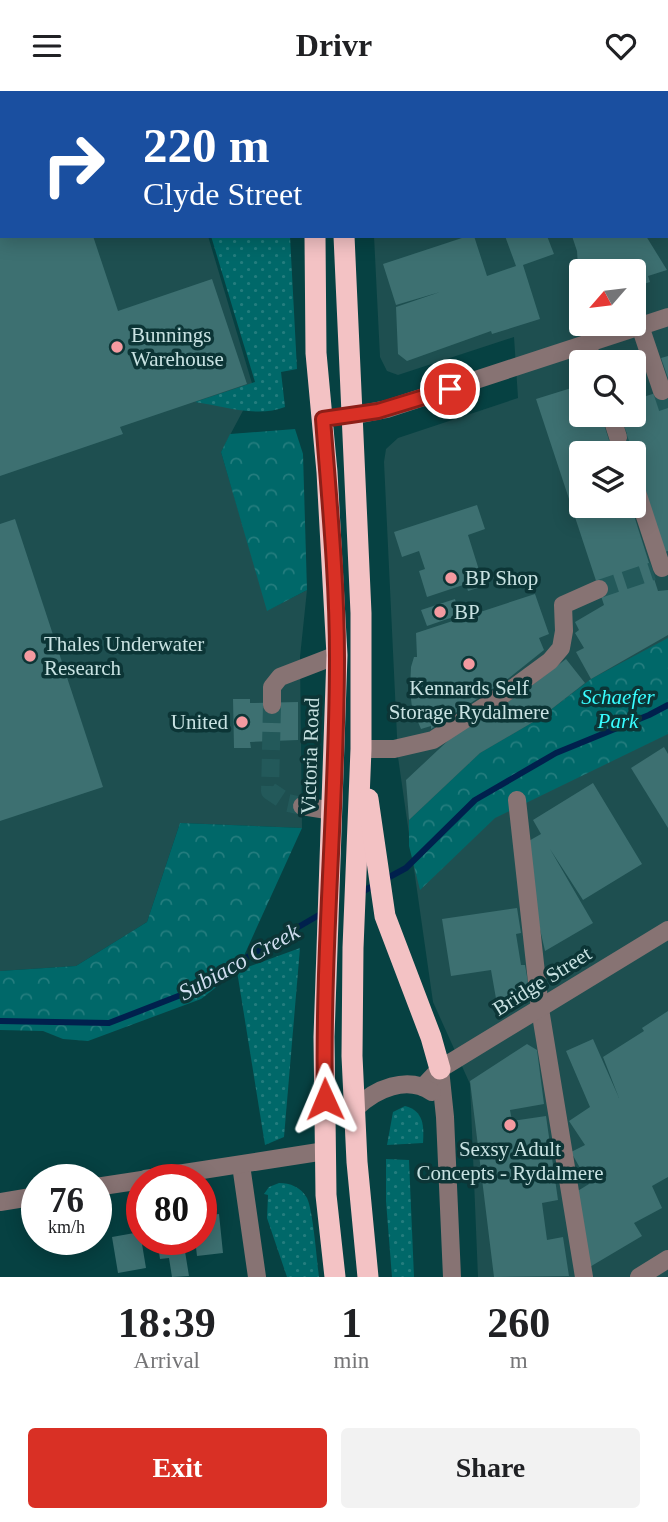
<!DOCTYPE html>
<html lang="en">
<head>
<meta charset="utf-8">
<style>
  body { margin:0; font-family:"Times New Roman",serif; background:#f2f2f2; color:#202124; height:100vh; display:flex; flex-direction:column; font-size:26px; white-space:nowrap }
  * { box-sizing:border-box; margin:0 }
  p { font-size:23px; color:#757577 }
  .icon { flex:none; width:38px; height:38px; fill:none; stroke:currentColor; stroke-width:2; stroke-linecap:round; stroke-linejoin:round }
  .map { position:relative; height:1186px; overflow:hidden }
  .details { display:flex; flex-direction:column; background:#fff; flex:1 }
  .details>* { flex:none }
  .banner { position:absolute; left:0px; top:0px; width:668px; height:147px; box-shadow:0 4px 18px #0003; background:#1a4fa0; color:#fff; overflow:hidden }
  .needle { width:46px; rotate:242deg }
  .fabs { position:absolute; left:569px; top:168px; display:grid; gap:14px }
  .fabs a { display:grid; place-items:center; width:77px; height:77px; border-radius:7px; background:#fff; box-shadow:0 4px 18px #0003; font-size:35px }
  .speed { position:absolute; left:21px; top:1073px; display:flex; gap:14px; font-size:35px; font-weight:700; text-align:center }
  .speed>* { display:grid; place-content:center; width:91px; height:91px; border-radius:50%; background:#fff; box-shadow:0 4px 18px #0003; line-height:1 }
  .speed small { font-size:18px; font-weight:400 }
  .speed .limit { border:10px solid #d22; background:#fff; color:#111 }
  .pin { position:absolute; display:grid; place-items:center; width:60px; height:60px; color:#fff; margin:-30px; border:4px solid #fff; border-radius:50%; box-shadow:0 2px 7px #0007 }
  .me { position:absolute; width:77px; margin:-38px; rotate:359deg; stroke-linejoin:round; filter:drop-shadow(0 0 5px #0008) }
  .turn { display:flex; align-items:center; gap:24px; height:147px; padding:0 28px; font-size:32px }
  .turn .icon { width:91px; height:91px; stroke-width:2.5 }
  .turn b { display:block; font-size:49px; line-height:60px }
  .eta { display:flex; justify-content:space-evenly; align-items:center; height:119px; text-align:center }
  .eta b { font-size:42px; font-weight:700; line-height:49px }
  .button { display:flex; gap:14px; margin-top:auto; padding:14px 28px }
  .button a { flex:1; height:80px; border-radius:7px; background:#d93025; color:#fff; font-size:28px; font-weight:700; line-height:80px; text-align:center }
  .button a+a { background:#f2f2f2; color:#202124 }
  header { display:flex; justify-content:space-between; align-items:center; height:91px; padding:0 28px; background:#fff; font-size:32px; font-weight:700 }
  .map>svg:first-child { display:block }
  .built { fill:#1e4f50; fill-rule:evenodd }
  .grass { fill:url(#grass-dots) }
  .forest { fill:url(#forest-crowns) }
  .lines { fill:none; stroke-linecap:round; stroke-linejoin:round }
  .stream { stroke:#00204d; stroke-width:6 }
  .building { fill:#3d7071 }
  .minor-tunnel { stroke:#23595a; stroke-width:18; stroke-dasharray:18 9; stroke-linecap:butt }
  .minor { stroke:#877373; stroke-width:18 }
  .highway { stroke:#f3c2c4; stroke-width:21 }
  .route-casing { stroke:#8d1f18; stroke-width:18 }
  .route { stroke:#d93025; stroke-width:12 }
  .poi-dot { fill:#f49aa0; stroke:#0c3536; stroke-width:2.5 }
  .labels { text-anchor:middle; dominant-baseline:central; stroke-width:7; stroke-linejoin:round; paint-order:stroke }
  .poi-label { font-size:21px; fill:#c8e2e2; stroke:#0c3536; text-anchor:start }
  .park-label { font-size:21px; font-style:italic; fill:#38fdff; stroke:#0c3536 }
  .street-label { font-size:21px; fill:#c8e2e2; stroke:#0c3536 }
  .water-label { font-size:23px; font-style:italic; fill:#cfddef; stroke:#0c3536 }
</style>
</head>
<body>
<header><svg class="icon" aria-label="menu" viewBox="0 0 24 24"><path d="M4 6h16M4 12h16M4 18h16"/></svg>Drivr<svg class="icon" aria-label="heart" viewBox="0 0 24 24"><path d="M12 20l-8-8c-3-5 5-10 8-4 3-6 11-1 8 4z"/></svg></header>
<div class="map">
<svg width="668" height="1186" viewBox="0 0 668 1186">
  <defs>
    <pattern id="grass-dots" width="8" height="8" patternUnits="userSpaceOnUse" patternTransform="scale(1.75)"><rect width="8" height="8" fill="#006869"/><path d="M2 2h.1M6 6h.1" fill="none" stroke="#247d7e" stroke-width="1.8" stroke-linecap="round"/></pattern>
    <pattern id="forest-crowns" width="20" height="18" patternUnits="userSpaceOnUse" patternTransform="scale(1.75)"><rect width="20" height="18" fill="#006869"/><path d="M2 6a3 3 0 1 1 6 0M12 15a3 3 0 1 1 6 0" fill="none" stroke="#247d7e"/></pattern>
  </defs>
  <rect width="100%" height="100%" fill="#064142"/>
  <g class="built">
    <polygon points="0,0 178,0 178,2 2,2 2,145 208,145 254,299 221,361 268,519 307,499 300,566 302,737 180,732 147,831 76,875 0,880"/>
    <path d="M367,0H668V1186H478L470,993L433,911L398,666L384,371L386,358L398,347L518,307L514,246L398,284L387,280L380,266L374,145H667V2ZM581,180H634V233H581ZM581,271H634V324H581ZM581,362H634V415H581Z"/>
  </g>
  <g class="grass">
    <path d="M211,145H290L297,278L281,281L285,316C258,327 223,315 195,311L255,291Z"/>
    <polygon points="300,857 284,1046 265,1054 237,880"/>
    <path d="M405,1015C424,1020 424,1035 423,1052L387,1054L393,1021Z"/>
    <polygon points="386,1068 409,1069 414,1186 392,1186 386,1110"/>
    <path d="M279,1092C290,1092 301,1096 307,1107C313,1119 317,1170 319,1186H287L267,1127L268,1104L264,1103L269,1096Z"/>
  </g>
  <g class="forest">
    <polygon points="295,338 303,363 307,499 267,520 221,361 230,343"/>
    <polygon points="668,547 668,643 495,727 420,799 409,755 409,729 480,662 540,627 591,588"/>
    <polygon points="180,732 302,737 237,880 201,908 88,950 63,948 43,940 0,939 0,880 76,875 147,831"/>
  </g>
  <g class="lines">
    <g class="stream">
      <polyline points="358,803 406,777 475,709 556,662 649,624 668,614"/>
      <polyline points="0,930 109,932 186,902 324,821"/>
    </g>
  </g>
  <g class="building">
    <polygon points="0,145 93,145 118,220 212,188 247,293 120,336 123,343 0,385"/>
    <polygon points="468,145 474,145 487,185 516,175 505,145 547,145 554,163 523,174 540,228 492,243 491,240 407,270 398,263 396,216 440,201 396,214 383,173"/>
    <polygon points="572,145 646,145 667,179 648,185 650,191 634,196 634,180 581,180 581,194 579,194 577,160"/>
    <polygon points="668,265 668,287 661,267"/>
    <polygon points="581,294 581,324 601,324 609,349 627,343 620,324 634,324 634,309 668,298 668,460 665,461 641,386 634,389 634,362 581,362 581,415 631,415 658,500 668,499 668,544 591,588 576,561 584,557 575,542 579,539 575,531 604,514 536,308"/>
    <polygon points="477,414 485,438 468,444 484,495 468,500 466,493 427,506 419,480 425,478 419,460 402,466 394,441"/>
    <polygon points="15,428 103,696 0,730 0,433"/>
    <polygon points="535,503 549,543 539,547 544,559 509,587 431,638 431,635 421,638 412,617 410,598 411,576 414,566 417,566 416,542"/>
    <polygon points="455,508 459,524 427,535 421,519"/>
    <polygon points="566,568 585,592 540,627 480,662 409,729 406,689 454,644 522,602"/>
    <polygon points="233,608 250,608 250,612 298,611 298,649 250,651 251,657 234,657"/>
    <polygon points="664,656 668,663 668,737 631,677"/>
    <polygon points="593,692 642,773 583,809 550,758 593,832 545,860 534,812 527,751 541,743 533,729"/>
    <polygon points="517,817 521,842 516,843 521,874 525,874 529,897 498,919 491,879 451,885 442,828"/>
    <polygon points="668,920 668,1086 652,1095 662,1117 634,1132 642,1145 588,1177 576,1101 589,1093 571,1061 585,1054 569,1030 590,1016 566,960 593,948 619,1007 603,966 644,940 642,937"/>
    <polygon points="527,953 537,959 544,1013 510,1019 512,1030 546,1025 558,1109 542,1112 547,1149 563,1146 569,1185 494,1186 470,990"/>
    <polygon points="219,1123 223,1162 197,1165 195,1148 201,1148 201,1125"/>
    <polygon points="140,1141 146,1177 118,1182 112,1146"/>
    <polygon points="157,1148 183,1148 189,1185 172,1186 169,1167 160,1168"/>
  </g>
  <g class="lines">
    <g class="minor-tunnel">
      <polyline points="662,300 668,318"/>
      <polyline points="618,346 624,362"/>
      <polyline points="599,498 653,480"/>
      <polyline points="272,614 270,700 288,712 302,715"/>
    </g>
    <g class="minor">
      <polyline points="12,0 13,2"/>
      <polyline points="640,235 662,300"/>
      <polyline points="587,252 593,271"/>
      <polyline points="611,324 618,346"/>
      <polyline points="351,325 387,318 668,226"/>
      <polyline points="634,392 662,477"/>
      <polyline points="272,614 272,596 280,586 337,564"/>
      <polyline points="361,658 394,658 433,649 516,595 550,570 561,557 564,540 563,514 599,498"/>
      <polyline points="517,709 540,918 584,1186"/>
      <polyline points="302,715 333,720"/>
      <polyline points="440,978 445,1026 452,1186"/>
      <polyline points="423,996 440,978 668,839"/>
      <path d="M356,1017C375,998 407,984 432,1001"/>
      <polyline points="241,1074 257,1186"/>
      <polyline points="145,1088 325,1060"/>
      <polyline points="96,1096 142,1089"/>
      <polyline points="0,1111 37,1105"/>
      <polyline points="639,1186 668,1168"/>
    </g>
    <g class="highway">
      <polyline points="311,0 311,2"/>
      <polyline points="337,0 337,2"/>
      <polyline points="315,145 316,262 327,381 337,564 324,946 326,1104 335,1186"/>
      <polyline points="344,145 361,522 361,658 353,857 352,965 357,1071 368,1186"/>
      <polyline points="368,708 385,825 431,946 440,978"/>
    </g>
  </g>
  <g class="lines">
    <defs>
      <path id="route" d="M325,1008C322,861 337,714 337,567C337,487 329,407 323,328L378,320L450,298"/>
    </defs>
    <use href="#route" class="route-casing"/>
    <use href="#route" class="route"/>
  </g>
  <g class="poi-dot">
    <circle cx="117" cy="256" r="7"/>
    <circle cx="451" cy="487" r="7"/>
    <circle cx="440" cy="521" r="7"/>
    <circle cx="30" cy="565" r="7"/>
    <circle cx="469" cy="573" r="7"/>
    <circle cx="242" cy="631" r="7"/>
    <circle cx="510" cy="1034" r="7"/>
  </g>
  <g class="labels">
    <g class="poi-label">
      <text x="131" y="244">Bunnings<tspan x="131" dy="24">Warehouse</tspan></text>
      <text x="465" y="487">BP Shop</text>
      <text x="454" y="521">BP</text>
      <text x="44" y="553">Thales Underwater<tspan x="44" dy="24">Research</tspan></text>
      <text x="469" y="597" text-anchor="middle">Kennards Self<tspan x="469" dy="24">Storage Rydalmere</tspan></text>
      <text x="228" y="631" text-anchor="end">United</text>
      <text x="510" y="1058" text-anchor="middle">Sexsy Adult<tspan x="510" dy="24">Concepts - Rydalmere</tspan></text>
    </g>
    <g class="park-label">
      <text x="618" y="606">Schaefer<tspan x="618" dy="24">Park</tspan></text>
    </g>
    <g class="street-label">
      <text transform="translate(310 665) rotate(-88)">Victoria Road</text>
      <text transform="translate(542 890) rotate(-32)">Bridge Street</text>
    </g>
    <g class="water-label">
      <text transform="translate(239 871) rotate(-29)">Subiaco Creek</text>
    </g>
  </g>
</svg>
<div class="fabs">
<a><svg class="needle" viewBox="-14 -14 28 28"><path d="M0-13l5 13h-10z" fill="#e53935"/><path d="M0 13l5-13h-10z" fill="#757577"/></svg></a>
<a><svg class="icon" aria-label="search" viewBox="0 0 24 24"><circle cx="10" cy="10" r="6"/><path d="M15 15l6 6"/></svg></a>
<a><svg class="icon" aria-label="layers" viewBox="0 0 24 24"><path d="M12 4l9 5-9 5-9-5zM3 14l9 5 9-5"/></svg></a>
</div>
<div class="speed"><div>76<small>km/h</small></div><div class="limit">80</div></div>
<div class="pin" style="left:450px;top:298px;background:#d93025"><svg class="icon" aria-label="arrive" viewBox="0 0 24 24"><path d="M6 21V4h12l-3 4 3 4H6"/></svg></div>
<svg class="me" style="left:325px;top:1008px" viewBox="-20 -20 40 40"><path d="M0-17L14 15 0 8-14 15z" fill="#d93025" stroke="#fff" stroke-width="4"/></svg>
<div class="banner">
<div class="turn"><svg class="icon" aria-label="right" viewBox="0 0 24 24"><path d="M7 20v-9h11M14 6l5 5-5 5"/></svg><div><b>220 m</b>Clyde Street</div></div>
</div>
</div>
<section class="details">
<div class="eta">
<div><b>18:39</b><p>Arrival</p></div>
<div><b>1</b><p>min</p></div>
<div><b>260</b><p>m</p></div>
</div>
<div class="button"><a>Exit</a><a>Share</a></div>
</section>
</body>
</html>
